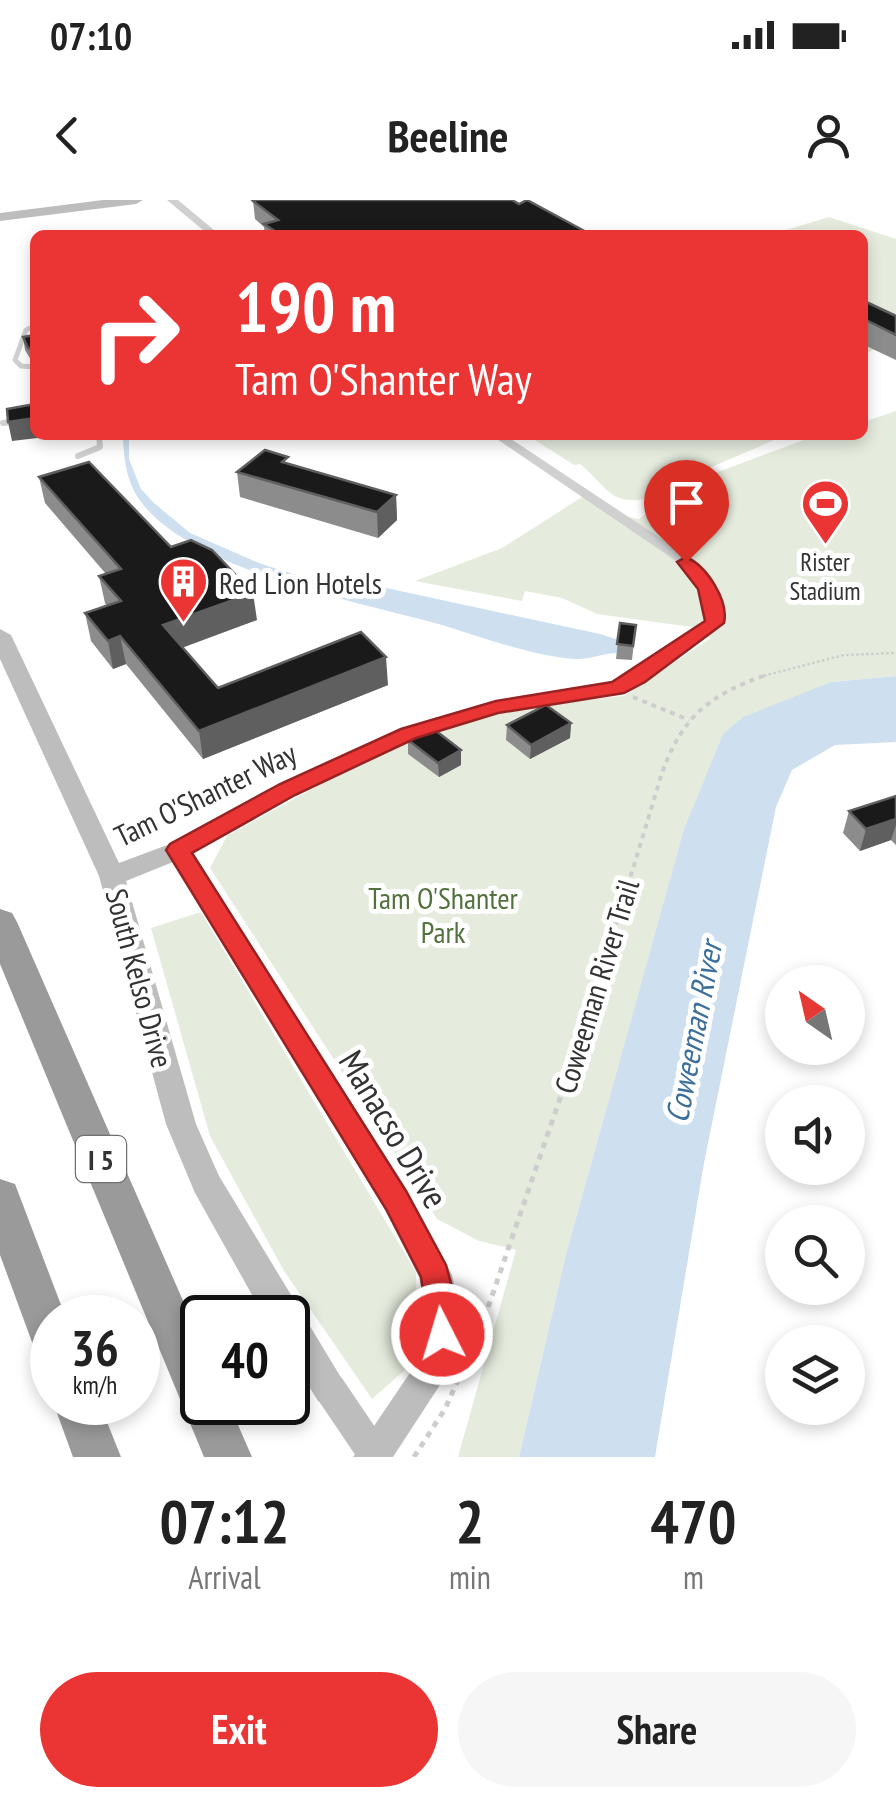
<!DOCTYPE html>
<html lang="en">
<head>
<meta charset="utf-8">
<style>
  body { margin:0; font-family:"PT Sans Narrow",sans-serif; background:#f6f6f6; color:#222; height:100vh; display:flex; flex-direction:column; font-size:38px; white-space:nowrap }
  * { box-sizing:border-box; margin:0 }
  p { font-size:32px; color:#767676 }
  .icon { flex:none; width:55px; height:55px; fill:none; stroke:currentColor; stroke-width:2; stroke-linecap:round; stroke-linejoin:round }
  .map { position:relative; height:1257px; overflow:hidden }
  .sheet { display:flex; flex-direction:column; background:#fff; flex:1 }
  .sheet>* { flex:none }
  .top-card { position:absolute; left:30px; top:30px; width:838px; height:210px; border-radius:15px; box-shadow:0 5px 15px #0003; background:#eb3434; color:#fff; overflow:hidden }
  .needle { width:65px; rotate:326deg }
  .tools { position:absolute; left:765px; top:765px; display:grid; gap:20px }
  .tools a { display:grid; place-items:center; width:100px; height:100px; border-radius:50%; background:#fff; box-shadow:0 5px 15px #0003; font-size:50px }
  .speed { position:absolute; left:30px; top:1095px; display:flex; gap:20px; font-size:50px; font-weight:700; text-align:center }
  .speed>* { display:grid; place-content:center; width:130px; height:130px; border-radius:50%; background:#fff; box-shadow:0 5px 15px #0003; line-height:1 }
  .speed small { font-size:25px; font-weight:400 }
  .speed .limit { border:5px solid #111; border-radius:15px; background:#fff; color:#111 }
  .pin { position:absolute; display:grid; place-items:center; width:85px; height:85px; color:#fff; margin:-102px -42px; border-radius:50% 50% 50% 0; rotate:-45deg; box-shadow:0 0 10px #0007 }
  .pin .icon { rotate:45deg }
  .me { position:absolute; width:110px; margin:-55px; rotate:355deg; stroke-linejoin:round; filter:drop-shadow(0 0 8px #0008) }
  .turn { display:flex; align-items:center; gap:35px; height:210px; padding:0 40px; font-size:45px }
  .turn .icon { width:130px; height:130px; stroke-width:2.5 }
  .turn b { display:block; font-size:70px; line-height:85px }
  .eta { display:flex; justify-content:space-evenly; align-items:center; height:170px; text-align:center }
  .eta b { font-size:60px; font-weight:600; line-height:70px }
  .button { display:flex; gap:20px; margin-top:auto; padding:20px 40px }
  .button a { flex:1; height:115px; border-radius:60px; background:#eb3434; color:#fff; font-size:40px; font-weight:600; line-height:115px; text-align:center }
  .button a+a { background:#f6f6f6; color:#222 }
  .status { display:flex; justify-content:space-between; align-items:center; height:70px; padding:0 50px; background:#fff; direction:ltr }
  .status svg { height:28px; fill:currentColor }
  header { display:flex; justify-content:space-between; align-items:center; height:130px; padding:0 40px; background:#fff; font-size:45px; font-weight:600 }
  .map>svg:first-child { display:block }
  .green { fill:#e5ecde }
  .water { fill:#cee0ef }
  .lines { fill:none; stroke-linecap:round; stroke-linejoin:round }
  .path-far2 { stroke:#cdcdcd; stroke-width:2.5; stroke-dasharray:2.5 2.5; stroke-linecap:butt }
  .path-far1 { stroke:#cdcdcd; stroke-width:4; stroke-dasharray:5 5; stroke-linecap:butt }
  .path { stroke:#cdcdcd; stroke-width:5; stroke-dasharray:6 6; stroke-linecap:butt }
  .lane-far1 { stroke:#d0d0d0; stroke-width:5 }
  .lane { stroke:#d0d0d0; stroke-width:6 }
  .street { fill:#d0d0d0; fill-rule:evenodd }
  .secondary { fill:#bdbdbd; fill-rule:evenodd }
  .highway { fill:#9a9a9a; fill-rule:evenodd }
  .secondary-bridge { stroke:#bdbdbd; stroke-width:32 }
  .wall { fill:#8c8c8c }
  .shaded-wall { fill:#5f5f5f }
  .building { fill:#1a1a1a; stroke:#5f5f5f; stroke-width:2.5 }
  .route { fill:#eb3434; stroke:#922; stroke-width:2.5 }
  .labels { text-anchor:middle; dominant-baseline:central; stroke-width:10; stroke-linejoin:round; paint-order:stroke }
  .far-poi-label { font-size:25px; fill:#333; stroke:#fff }
  .shield { fill:#fff; stroke:#707070; stroke-width:2.5 }
  .shield-label { font-size:28px; font-weight:bold; fill:#333 }
  .poi-label { font-size:30px; fill:#333; stroke:#fff; text-anchor:start }
  .street-label { font-size:30px; fill:#333; stroke:#fff }
  .park-label { font-size:30px; fill:#52713d; stroke:#fff }
  .water-label { font-size:32px; font-style:italic; fill:#3c6f99; stroke:#fff }
  .near-street-label { font-size:35px; fill:#333; stroke:#fff }
</style>
</head>
<body>
<div class="status"><b>07:10</b><svg viewBox="0 0 49 12"><path d="M0 12V9h3v3zM5 12V6h3v6zM10 12V3h3v9zM15 12V0h3v12zM26 1h20v11H26zM47 4h2v5h-2z"/></svg></div>
<header><svg class="icon" aria-label="back" viewBox="0 0 24 24"><path d="M15 5l-7 7 7 7"/></svg>Beeline<svg class="icon" aria-label="person" viewBox="0 0 24 24"><circle cx="12" cy="8" r="4"/><path d="M4 21q1-7 8-7t8 7"/></svg></header>
<div class="map">
<svg width="896" height="1257" viewBox="0 0 896 1257">
  <rect width="100%" height="100%" fill="#fff"/>
  <g class="green">
    <polygon points="829,17 896,39 896,142 863,154 862,35 769,35"/>
    <polygon points="896,211 896,476 831,482 723,534 684,630 566,1054 519,1257 458,1257 516,1050 479,1041 437,1019 210,668 227,636 370,557 441,526 523,506 624,496 711,438 692,427 597,414 562,398 525,391 522,401 415,381 502,348 590,292 623,316 639,319 686,284 817,235 862,235 863,222"/>
    <path d="M527,235H786L672,284C660,297 635,305 617,297C608,294 591,272 580,264L574,265Z"/>
    <polygon points="201,712 416,1072 417,1134 407,1168 372,1199 284,1071 210,936 151,728"/>
  </g>
  <g class="water">
    <path d="M129,238V259L141,289L154,303L190,333L259,363L323,384L377,386L600,434L619,440L618,453C605,453 593,458 580,459C541,460 471,433 431,422C354,401 175,367 134,291C126,275 124,258 123,239Z"/>
    <polygon points="896,476 896,542 835,545 792,570 776,607 704,963 655,1257 519,1257 566,1054 684,629 723,534 743,517 831,482"/>
  </g>
  <g class="lines">
    <polyline class="path-far2" points="759,477 844,455 896,453"/>
    <g class="path-far1">
      <polyline points="633,497 689,520"/>
      <path d="M587,820L662,573C682,517 709,495 766,475"/>
    </g>
    <polyline class="path" points="414,1257 445,1209 480,1131 588,817"/>
    <polyline class="lane-far1" points="35,126 26,130 15,160 21,166 35,167"/>
    <g class="lane">
      <polyline points="3,223 35,219"/>
      <polyline points="78,256 100,247 99,235"/>
    </g>
    <g class="street">
      <polygon points="167,0 178,0 220,35 209,35"/>
      <polygon points="491,235 505,235 692,359 719,398 723,414 719,426 644,481 623,491 497,512 414,537 293,593 184,654 172,654 169,650 172,646 281,585 402,529 496,502 613,484 632,475 707,421 705,398 682,365"/>
    </g>
    <g class="secondary">
      <polygon points="103,0 143,0 136,4 0,21 0,13"/>
      <polygon points="0,429 11,435 119,663 178,641 187,644 407,990 452,1075 459,1105 459,1133 451,1168 393,1257 353,1257 418,1161 425,1133 425,1105 419,1077 385,1010 173,662 126,681 196,924 219,976 348,1189 342,1201 330,1206 318,1201 288,1153 288,1118 265,1118 195,993 166,924 99,676 0,459"/>
    </g>
    <g class="highway">
      <polygon points="0,709 12,713 17,722 202,1144 202,1202 228,1202 252,1257 204,1257 0,764"/>
      <polygon points="0,979 15,984 66,1118 52,1118 52,1159 36,1153 0,1055"/>
      <polygon points="53,1202 99,1202 121,1257 73,1257"/>
    </g>
    <polyline class="secondary-bridge" points="330,1189 376,1257"/>
  </g>
  <g class="wall">
    <polygon points="253,1 590,35 265,35 264,27 255,19"/>
    <polygon points="862,100 896,116 896,160 862,144"/>
    <polygon points="35,135 35,162 31,160 25,150 23,137"/>
    <polygon points="289,264 396,295 397,320 378,338 240,297 237,272"/>
    <polygon points="39,277 171,347 257,420 182,448 218,488 388,485 203,559 126,464 113,469 91,441 85,413 107,406 105,403 99,376 106,374 45,303"/>
    <polygon points="620,423 636,425 632,460 616,459"/>
    <polygon points="571,523 570,538 530,559 506,540 507,525"/>
    <polygon points="408,540 461,550 461,565 439,577 408,554"/>
    <polygon points="896,596 896,645 891,640 860,651 843,633 849,611"/>
  </g>
  <g class="shaded-wall">
    <polygon points="868,121 863,144 862,122"/>
    <polygon points="35,218 35,235 63,235 12,241 8,222"/>
    <polygon points="341,235 355,235 341,240"/>
    <polygon points="396,295 397,320 378,338 377,312"/>
    <polygon points="253,393 257,420 167,453 163,425"/>
    <polygon points="120,436 126,464 113,469 108,441"/>
    <polygon points="386,457 388,485 203,559 199,531"/>
    <polygon points="571,523 570,538 530,559 531,545"/>
    <polygon points="461,550 461,565 439,577 438,563"/>
    <polygon points="896,619 896,625 891,640 860,651 866,629"/>
  </g>
  <g class="building">
    <polygon points="256,0 512,0 519,4 527,0 590,34 281,35 264,24 278,20 253,1"/>
    <polygon points="862,100 896,116 896,135 868,121 862,122"/>
    <polygon points="35,135 35,150 28,148 23,137"/>
    <polygon points="35,204 35,218 8,222 7,209"/>
    <polygon points="265,250 288,257 282,262 396,295 377,312 237,272"/>
    <polygon points="89,262 171,347 191,340 212,350 253,393 163,425 218,488 361,432 386,457 199,531 120,436 108,441 85,413 121,401 99,376 121,369 39,277"/>
    <polygon points="620,423 636,425 633,446 617,444"/>
    <polygon points="546,505 571,523 531,545 507,525"/>
    <polygon points="431,527 461,550 438,563 408,540"/>
    <polygon points="896,596 896,619 866,629 849,611"/>
  </g>
  <path class="route" d="M686,357C707,366 729,401 724,423L645,482L624,493L498,513L416,538L295,595L192,653L406,991L446,1065L457,1105V1134L453,1144L442,1148L431,1144L421,1077L386,1009L166,650L170,644L280,584L401,529L496,501L612,482L705,421L698,389L677,362Z"/>
  <defs>
    <symbol id="stadium-pin" viewBox="-11 -11 22 30"><path d="M0 17L-7.5 6A9.5 9.5 0 1 1 7.5 6Z" fill="#eb3434" stroke="#fff"/><path d="M0-5a6.5 5 0 1 0 0 10a6.5 5 0 1 0 0-10ZM-3.5-1.8h7v3.6h-7Z" fill="#fff"/></symbol>
    <symbol id="building-pin" viewBox="-11 -11 22 30"><path d="M0 17L-7.5 6A9.5 9.5 0 1 1 7.5 6Z" fill="#eb3434" stroke="#fff"/><path d="M-4-6H4V6H1V3H-1V6H-4ZM-2.5-4.3h1.7v1.8h-1.7ZM.8-4.3h1.7v1.8H.8ZM-2.5-1h1.7V.8h-1.7ZM.8-1h1.7V.8H.8Z" fill="#fff"/></symbol>
  </defs>
  <g fill-rule="evenodd">
    <use href="#stadium-pin" x="798" y="276" width="55" height="75"/>
    <use href="#building-pin" x="156" y="354" width="55" height="75"/>
  </g>
  <g class="labels">
    <g class="far-poi-label">
      <text x="825" y="362">Rister<tspan x="825" dy="29">Stadium</tspan></text>
    </g>
    <rect class="shield" x="76" y="936" width="50" height="46" rx="8"/>
    <g class="shield-label">
      <text x="101" y="959">I 5</text>
    </g>
    <g class="poi-label">
      <text x="219" y="382">Red Lion Hotels</text>
    </g>
    <g class="street-label">
      <text transform="translate(205 594) rotate(-26)">Tam O'Shanter Way</text>
      <text transform="translate(140 778) rotate(75)">South Kelso Drive</text>
      <text transform="translate(596 786) rotate(-73)">Coweeman River Trail</text>
    </g>
    <g class="park-label">
      <text x="443" y="697">Tam O'Shanter<tspan x="443" dy="34">Park</tspan></text>
    </g>
    <g class="water-label">
      <text transform="translate(693 832) rotate(-79)">Coweeman River</text>
    </g>
    <g class="near-street-label">
      <text transform="translate(394 929) rotate(59)">Manacso Drive</text>
    </g>
  </g>
</svg>
<div class="tools">
<a><svg class="needle" viewBox="-14 -14 28 28"><path d="M0-13l5 13h-10z" fill="#e53935"/><path d="M0 13l5-13h-10z" fill="#767676"/></svg></a>
<a><svg class="icon" aria-label="sound" viewBox="0 0 24 24"><path d="M4 9h4l5-4v14l-5-4H4zM17 9q2 3 0 6"/></svg></a>
<a><svg class="icon" aria-label="search" viewBox="0 0 24 24"><circle cx="10" cy="10" r="6"/><path d="M15 15l6 6"/></svg></a>
<a><svg class="icon" aria-label="layers" viewBox="0 0 24 24"><path d="M12 4l9 5-9 5-9-5zM3 14l9 5 9-5"/></svg></a>
</div>
<div class="speed"><div>36<small>km/h</small></div><div class="limit">40</div></div>
<div class="pin" style="left:686px;top:362px;background:#d93025"><svg class="icon" aria-label="arrive" viewBox="0 0 24 24"><path d="M6 21V4h12l-3 4 3 4H6"/></svg></div>
<svg class="me" style="left:442px;top:1134px" viewBox="-20 -20 40 40"><circle r="17" fill="#eb3434" stroke="#fff" stroke-width="3"/><path d="M0-11L8 9 0 5-8 9z" fill="#fff"/></svg>
<div class="top-card">
<div class="turn"><svg class="icon" aria-label="right" viewBox="0 0 24 24"><path d="M7 20v-9h11M14 6l5 5-5 5"/></svg><div><b>190 m</b>Tam O'Shanter Way</div></div>
</div>
</div>
<section class="sheet">
<div class="eta">
<div><b>07:12</b><p>Arrival</p></div>
<div><b>2</b><p>min</p></div>
<div><b>470</b><p>m</p></div>
</div>
<div class="button"><a>Exit</a><a>Share</a></div>
</section>
</body>
</html>
